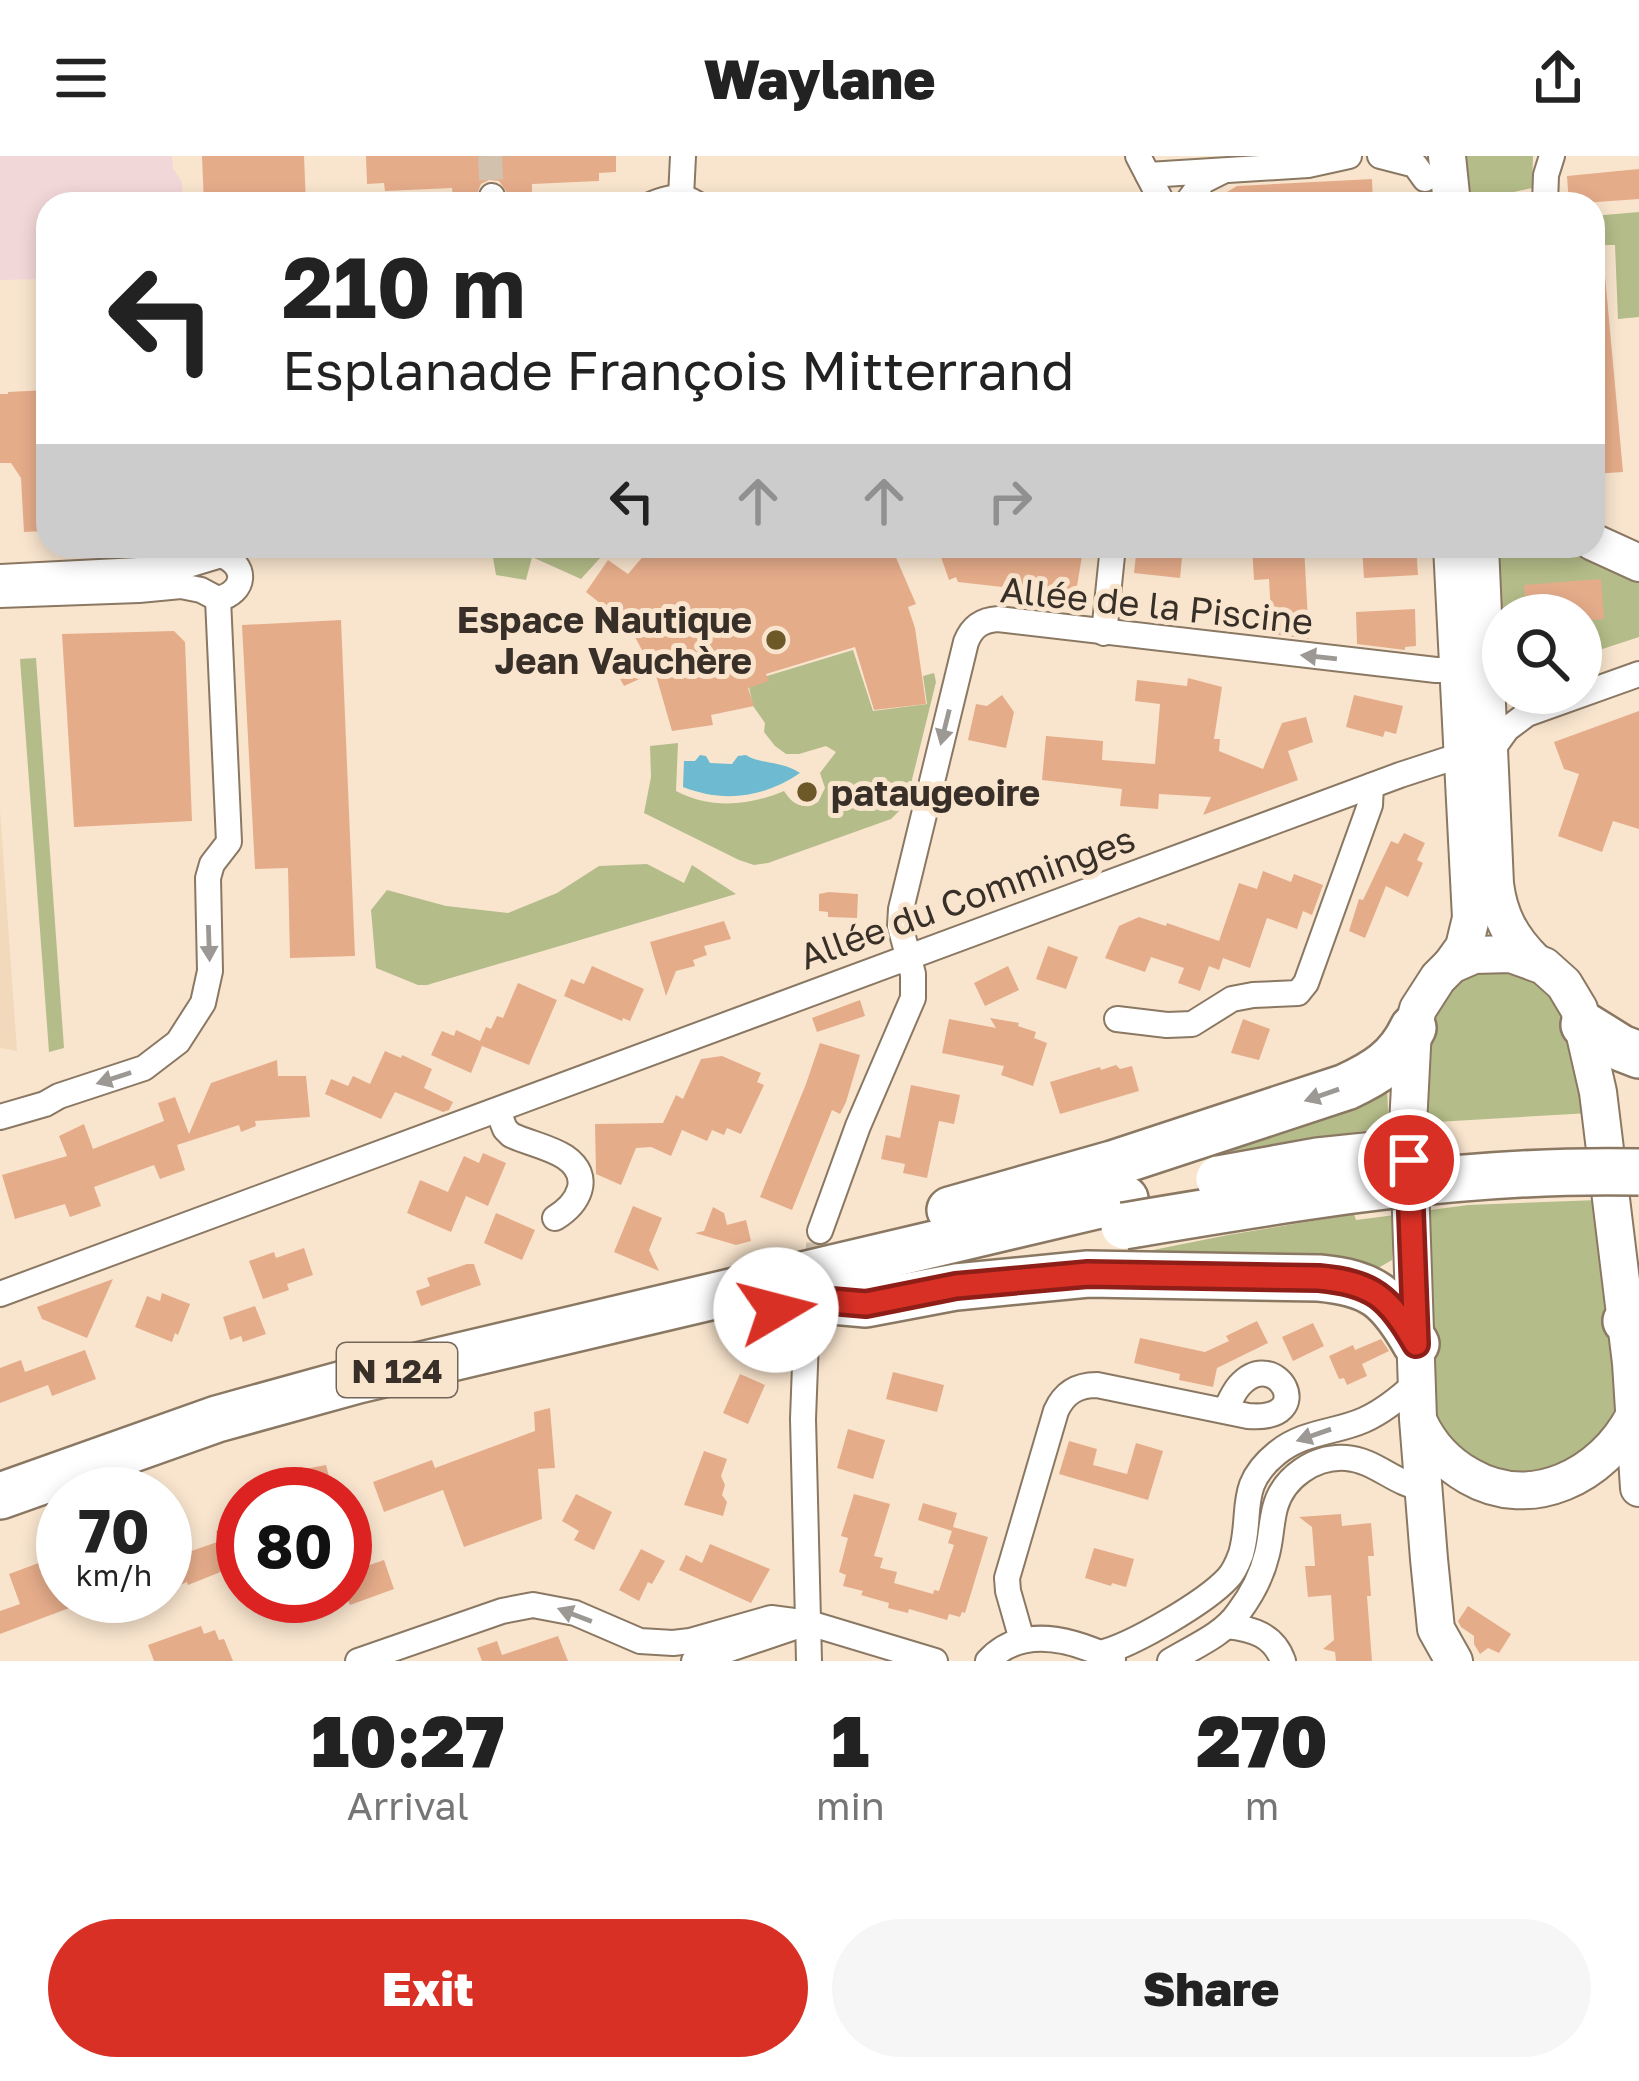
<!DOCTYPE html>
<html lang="en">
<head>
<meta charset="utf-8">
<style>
  body { margin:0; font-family:"Golos Text",sans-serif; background:#f6f6f6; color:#222; height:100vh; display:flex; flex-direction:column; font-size:45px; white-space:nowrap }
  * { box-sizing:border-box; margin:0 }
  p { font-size:39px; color:#767676 }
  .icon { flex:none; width:66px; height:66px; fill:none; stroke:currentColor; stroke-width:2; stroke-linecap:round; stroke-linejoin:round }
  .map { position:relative; height:1505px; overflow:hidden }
  .panel { display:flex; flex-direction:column; background:#fff; flex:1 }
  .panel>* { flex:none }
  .banner { position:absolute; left:36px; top:36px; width:1569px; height:366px; border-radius:36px; box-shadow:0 6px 18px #0003; background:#fff; color:#222; overflow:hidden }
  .tools { position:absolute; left:1482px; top:438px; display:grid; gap:24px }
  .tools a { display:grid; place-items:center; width:120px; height:120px; border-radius:50%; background:#fff; box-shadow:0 6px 18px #0003; font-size:60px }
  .speed { position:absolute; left:36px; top:1311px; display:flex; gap:24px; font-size:60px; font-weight:700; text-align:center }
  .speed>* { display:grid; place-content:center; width:156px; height:156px; border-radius:50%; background:#fff; box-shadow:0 6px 18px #0003; line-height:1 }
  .speed small { font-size:30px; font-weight:400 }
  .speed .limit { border:18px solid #d22; background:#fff; color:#111 }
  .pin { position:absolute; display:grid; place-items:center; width:102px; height:102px; color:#fff; margin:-51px; border:6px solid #fff; border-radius:50%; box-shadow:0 3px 12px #0007 }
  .me { position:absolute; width:132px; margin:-66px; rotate:82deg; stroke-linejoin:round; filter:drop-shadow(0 0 9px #0008) }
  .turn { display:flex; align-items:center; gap:42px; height:252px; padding:0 48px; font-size:54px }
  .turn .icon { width:156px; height:156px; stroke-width:2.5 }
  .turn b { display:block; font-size:84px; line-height:102px }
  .lanes { display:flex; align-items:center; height:114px; padding:0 48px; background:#0003; justify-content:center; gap:60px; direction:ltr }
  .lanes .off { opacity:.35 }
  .eta { display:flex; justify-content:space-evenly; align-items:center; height:204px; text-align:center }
  .eta b { font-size:72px; font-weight:800; line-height:84px }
  .button { display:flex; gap:24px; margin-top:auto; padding:24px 48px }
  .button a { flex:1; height:138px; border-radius:72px; background:#d93025; color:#fff; font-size:48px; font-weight:800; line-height:138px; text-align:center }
  .button a+a { background:#f6f6f6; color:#222 }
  header { display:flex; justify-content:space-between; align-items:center; height:156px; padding:0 48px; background:#fff; font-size:54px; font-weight:800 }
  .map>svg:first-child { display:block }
  .commercial { fill:#f2d7d8 }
  .built { fill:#f2d9bc }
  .green { fill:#b4bc89 }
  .water { fill:#6ebad0 }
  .building { fill:#e5ac8a }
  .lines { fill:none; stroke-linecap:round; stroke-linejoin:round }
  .street-tunnel { stroke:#d2c1ad; stroke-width:24; stroke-dasharray:24 12; stroke-linecap:butt }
  .street-casing { stroke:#8a7863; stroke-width:28 }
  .secondary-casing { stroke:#8a7863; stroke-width:40 }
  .highway-casing { stroke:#8a7863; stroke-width:50 }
  .street { stroke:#fff; stroke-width:24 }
  .secondary { stroke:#fff; stroke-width:36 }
  .highway { stroke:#fff; stroke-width:45 }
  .highway-bridge-casing { stroke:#8a7863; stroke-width:50; stroke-linecap:butt }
  .highway-bridge { stroke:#fff; stroke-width:45 }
  .oneway { fill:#9c9894 }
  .route-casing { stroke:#8d1f18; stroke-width:30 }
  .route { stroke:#d93025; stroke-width:21 }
  .poi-dot { fill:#6d5827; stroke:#f9e5ce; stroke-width:4.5 }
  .labels { text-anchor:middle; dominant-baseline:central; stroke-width:10; stroke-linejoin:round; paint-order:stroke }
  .shield { fill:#f9e5ce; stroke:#72665a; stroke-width:3 }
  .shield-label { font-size:33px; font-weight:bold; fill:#383028 }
  .street-label { font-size:36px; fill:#383028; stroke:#f9e5ce }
  .poi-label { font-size:36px; font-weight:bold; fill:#383028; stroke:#f9e5ce; text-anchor:end }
</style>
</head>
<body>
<header><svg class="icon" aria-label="menu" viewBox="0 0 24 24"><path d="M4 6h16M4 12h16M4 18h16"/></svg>Waylane<svg class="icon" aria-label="share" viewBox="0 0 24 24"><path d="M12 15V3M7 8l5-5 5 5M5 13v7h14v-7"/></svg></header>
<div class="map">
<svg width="1639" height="1505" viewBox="0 0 1639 1505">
  <rect width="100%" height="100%" fill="#f9e5ce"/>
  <polygon class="commercial" points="0,0 172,0 173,12 182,26 183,48 48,48 48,123 0,124"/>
  <polygon class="built" points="0,653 17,895 0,892"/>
  <g class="green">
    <polygon points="1462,0 1533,0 1532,32 1514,36 1515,48 1469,48"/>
    <polygon points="1639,56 1639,161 1618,163 1615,89 1593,89 1593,60"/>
    <polygon points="491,390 611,390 581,423 532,401 526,424 496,419"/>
    <polygon points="1496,390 1565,390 1639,419 1639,481 1581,500 1581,459 1503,459 1503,463"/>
    <path d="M853,494L873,555L927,548L923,520L934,517L936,526L908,640L905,649L891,663L768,707L754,709L739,704L644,657L651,621L650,590L678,587L676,635C710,653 749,650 784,635C793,649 802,654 818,646L825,632L820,617L836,596L826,590L799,598H786L775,590L764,576L765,567L753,550L749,531L765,525L767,520Z"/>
    <polygon points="36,502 64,892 49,896 20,503"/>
    <polygon points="647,708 684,727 692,709 736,738 427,829 418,829 376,812 371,754 387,734 446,750 508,757 557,737 599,710"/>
    <polygon points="1503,810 1556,834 1590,957 1419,967 1430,856 1465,816"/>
    <polygon points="1387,933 1389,971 1199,1001"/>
    <path d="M1598,1044L1618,1241C1602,1308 1530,1338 1471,1302C1454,1293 1444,1275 1435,1259L1423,1055L1468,1049Z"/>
    <polygon points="1354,1058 1356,1064 1395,1059 1392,1104 1366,1119 1103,1104 1228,1079"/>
  </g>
  <path class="water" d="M700,599L706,600L710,607L732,608L738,600L746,599C758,608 780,604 800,617C763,642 724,647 683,631L684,605H695Z"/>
  <g class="building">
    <polygon points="202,0 304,0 306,48 204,48"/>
    <polygon points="366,0 616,0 616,16 599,17 599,25 532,28 532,37 508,38 499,25 489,24 481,28 476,40 453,41 452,32 385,35 384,27 367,28"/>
    <polygon points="1639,13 1639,43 1569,48 1567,20"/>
    <polygon points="1372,23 1373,48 1207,48 1237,30"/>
    <polygon points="1593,120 1605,120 1623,316 1593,318"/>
    <polygon points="48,234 48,307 41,322 44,375 24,376 21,322 11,307 0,307 0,238 8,238 8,236"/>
    <polygon points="652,390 891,390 916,448 908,451 915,472 926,548 874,554 855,491 766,518 769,525 748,532 754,550 711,559 713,569 672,575 655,516 624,530 619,521 647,504 634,479 616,460 586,436 608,404 628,418"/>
    <polygon points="945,390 1076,390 1075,393 1083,394 1076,436 1066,435 1066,438 958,426 956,421 949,424 941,401 948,399"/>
    <polygon points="1137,390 1183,390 1180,422 1134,417"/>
    <polygon points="1252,390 1304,390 1309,483 1272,478 1269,423 1254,424"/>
    <polygon points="1362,390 1416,390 1418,419 1364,422"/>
    <polygon points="1601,423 1604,463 1581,465 1581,459 1527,459 1524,429"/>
    <polygon points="1415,453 1416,490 1405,491 1405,494 1357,488 1356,456"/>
    <polygon points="341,464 355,800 290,802 288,712 255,713 242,469"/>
    <polygon points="174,475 185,486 192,665 74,671 62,478"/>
    <polygon points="1188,522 1222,531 1214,583 1220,583 1219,595 1263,613 1282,567 1306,561 1313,586 1288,595 1298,624 1203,659 1211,641 1159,638 1158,653 1120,650 1122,633 1042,624 1046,580 1103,585 1102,604 1155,608 1160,548 1135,545 1137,524 1187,530"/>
    <polygon points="1002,539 1014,556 1006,592 968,584 976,548 987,550"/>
    <polygon points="1354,539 1403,550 1396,578 1385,575 1383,581 1346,571"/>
    <polygon points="1639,555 1639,673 1613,665 1602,696 1558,680 1579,618 1564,613 1554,586"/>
    <polygon points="1404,677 1425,687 1417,704 1423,707 1408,741 1386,730 1365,782 1349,775 1359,743 1363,744 1391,685 1398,688"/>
    <polygon points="1263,715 1291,726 1294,718 1323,729 1312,759 1303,755 1297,773 1267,762 1250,812 1223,802 1219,814 1209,810 1200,835 1178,827 1184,812 1151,801 1145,816 1105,802 1119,770 1139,761 1166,770 1167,767 1219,785 1239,727 1257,733"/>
    <polygon points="829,736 858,738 857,762 828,761 828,756 819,755 819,738"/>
    <polygon points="724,765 731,783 704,790 707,799 693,804 695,810 676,815 666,840 650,786"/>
    <polygon points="1048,790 1078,801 1066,833 1036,823"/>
    <polygon points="592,810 644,833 630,865 623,862 622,865 564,840 571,823 584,828"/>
    <polygon points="1008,810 1019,834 985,850 974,827"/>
    <polygon points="518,827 557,844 529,909 482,890 471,917 431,899 442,875 454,880 456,874 480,885 486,871 491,873 497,860 503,862"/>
    <polygon points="860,844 865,860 817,876 812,862"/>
    <polygon points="990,862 1019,867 1018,870 1036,876 1034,882 1047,887 1033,930 1001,919 1004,910 942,897 949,863 996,872"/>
    <polygon points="1243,863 1270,873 1259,904 1231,897"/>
    <polygon points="820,887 860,899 846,946 840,958 832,954 792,1054 760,1041 806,928"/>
    <polygon points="385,895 401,902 402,899 432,913 424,932 453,946 449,954 443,956 395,936 381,963 325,938 331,923 348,930 353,920 370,928"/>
    <polygon points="722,900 761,917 757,926 764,929 741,978 727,972 724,979 712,974 707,985 682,974 671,1000 651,991 636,992 621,1029 596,1018 595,968 663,967 676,939 683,943 701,903"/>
    <polygon points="277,904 278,920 306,920 310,961 255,965 256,970 241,976 239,969 177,989 185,1014 160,1023 154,1009 94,1031 101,1050 70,1061 65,1048 15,1063 2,1019 67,1000 59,980 84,968 93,993 164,965 158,947 175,941 189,978 211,927"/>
    <polygon points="1116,909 1120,913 1132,910 1139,935 1060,958 1050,926 1100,911 1101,914"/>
    <polygon points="911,929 960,939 954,968 939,965 927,1022 903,1017 905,1008 881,1003 886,979 900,982"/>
    <polygon points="483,997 506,1007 488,1050 466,1040 451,1076 407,1057 420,1024 448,1036 464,1000 479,1007"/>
    <polygon points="633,1050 662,1062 649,1094 659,1115 614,1096"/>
    <polygon points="713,1051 724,1057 727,1069 746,1064 751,1085 736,1089 695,1077 704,1075"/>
    <polygon points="496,1057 535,1074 522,1104 484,1087"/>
    <polygon points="304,1092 313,1119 287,1128 289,1134 263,1143 249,1105 274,1096 276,1102"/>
    <polygon points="467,1108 474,1108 481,1129 421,1150 416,1135 430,1130 427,1122"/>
    <polygon points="113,1123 87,1182 42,1163 37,1151"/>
    <polygon points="162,1137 190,1148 178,1179 175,1177 172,1186 135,1171 147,1140 160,1145"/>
    <polygon points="255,1150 266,1178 243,1186 241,1180 230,1184 223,1161"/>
    <polygon points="1257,1165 1268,1187 1217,1212 1213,1231 1179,1224 1180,1218 1134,1207 1140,1182 1205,1196 1229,1185 1226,1180"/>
    <polygon points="1313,1167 1324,1190 1293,1205 1282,1181"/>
    <polygon points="1381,1183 1389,1195 1362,1208 1367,1220 1347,1229 1344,1222 1339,1223 1329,1200 1353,1189 1355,1194"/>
    <polygon points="85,1194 96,1223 52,1240 48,1229 0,1247 0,1212 21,1204 25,1216"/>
    <polygon points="893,1216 944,1229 937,1256 886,1243"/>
    <polygon points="740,1218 765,1229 748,1268 723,1257"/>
    <polygon points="550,1252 555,1312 538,1313 542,1363 464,1391 443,1334 384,1356 373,1326 432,1304 435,1312 535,1275 534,1256"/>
    <polygon points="848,1273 885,1284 873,1323 837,1312"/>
    <polygon points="1069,1285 1097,1293 1093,1309 1127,1318 1136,1287 1163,1295 1148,1344 1059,1318"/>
    <polygon points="704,1295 727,1303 721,1320 725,1329 722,1339 727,1346 723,1360 684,1349"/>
    <polygon points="326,1309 330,1324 324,1326 329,1338 245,1338 310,1312"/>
    <polygon points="576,1338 612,1356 594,1394 574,1384 579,1375 562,1365"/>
    <polygon points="854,1338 890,1348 874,1400 883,1402 880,1412 897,1416 894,1427 933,1438 934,1434 939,1435 954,1389 948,1387 952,1375 918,1364 923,1347 957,1357 953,1371 988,1381 965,1457 962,1456 960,1461 949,1458 947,1464 909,1453 908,1457 888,1452 889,1447 861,1439 863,1435 843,1430 846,1419 839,1416 848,1382 841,1380"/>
    <polygon points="1341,1358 1342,1370 1371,1367 1374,1400 1368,1400 1371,1440 1367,1440 1372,1505 1336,1505 1335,1496 1323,1493 1334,1484 1331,1439 1308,1441 1305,1410 1315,1410 1312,1371 1299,1361"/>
    <polygon points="243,1365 243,1407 188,1429 187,1426 175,1431 166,1404 220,1385 216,1375"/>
    <polygon points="345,1382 358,1413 384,1404 394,1433 350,1449 345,1438"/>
    <polygon points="710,1388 770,1413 751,1447 679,1414 686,1399 702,1407"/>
    <polygon points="1094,1392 1134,1403 1126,1431 1112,1427 1111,1430 1085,1422"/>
    <polygon points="641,1393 665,1405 652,1428 648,1426 639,1445 619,1434"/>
    <polygon points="63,1398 63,1440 96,1442 0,1478 0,1455 20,1448 9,1418"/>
    <polygon points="1468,1450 1511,1478 1499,1497 1488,1492 1480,1498 1474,1488 1474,1480 1461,1471 1458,1465"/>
    <polygon points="201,1470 204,1478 215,1474 219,1484 224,1483 233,1505 154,1505 148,1489"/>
    <polygon points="558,1480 568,1505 482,1505 477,1492 497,1485 502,1499"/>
  </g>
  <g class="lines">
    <g class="street-tunnel">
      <polyline points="490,0 492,40"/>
      <polyline points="806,1183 820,1075"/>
    </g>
    <defs>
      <g id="street">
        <polyline points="1138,0 1163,48"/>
        <polyline points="1380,0 1415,9 1425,23"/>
        <polyline points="1148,19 1308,9 1349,0"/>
        <polyline points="492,40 493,48"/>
        <polyline points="681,41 683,0"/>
        <path d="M652,48C668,41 682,38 697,48"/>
        <polyline points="1186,48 1203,25 1223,15"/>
        <polyline points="1545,48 1546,19 1552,0"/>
        <path d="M0,421L178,412L221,399C248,409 246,436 218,443L201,434L181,430L139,434L0,439"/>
        <polyline points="1104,477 1113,390"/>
        <polyline points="1489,598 1507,573 1527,558 1639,518"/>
        <polyline points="1117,863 1167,869 1192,868 1232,843 1253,839 1298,837 1306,827 1370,649 1371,630"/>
        <path d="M498,955L505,973L511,979C528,987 550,991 565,1001C594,1021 578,1048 555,1062"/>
        <polyline points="0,961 45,948 59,940 144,912 178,886 203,847 210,815 208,722 212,708 229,686 218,443"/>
        <path d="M820,1075L858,970L913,842V818L900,770L901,753L966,486C972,471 981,464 998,463L1436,514H1459"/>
        <polyline points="0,1138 1400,619 1446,604 1463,602"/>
        <polyline points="806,1183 803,1263 809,1505"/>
        <path d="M1227,1470C1253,1473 1274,1479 1283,1505"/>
        <path d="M1022,1484L1008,1435L1007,1422L1056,1255C1064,1237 1077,1229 1097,1229L1248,1260C1320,1266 1276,1188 1239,1230C1233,1237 1229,1247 1225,1255"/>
        <path d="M1100,1497C1131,1490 1206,1446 1228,1422C1234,1416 1238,1406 1241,1398C1253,1356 1236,1330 1277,1297C1304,1275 1335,1277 1364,1264C1384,1255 1401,1241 1417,1226"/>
        <polyline points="358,1505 502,1455 533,1449 575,1457 640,1485 673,1487 690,1485 771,1462 809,1467 935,1505"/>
        <polyline points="694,1505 801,1469"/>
        <path d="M988,1505C1022,1468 1074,1484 1113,1503"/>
        <path d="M1170,1505C1193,1491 1223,1479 1238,1457C1251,1440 1262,1419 1267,1398C1271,1383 1271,1367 1275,1352C1283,1321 1315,1300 1346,1302C1376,1304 1395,1329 1424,1332"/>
      </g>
      <g id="secondary">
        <polyline points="1447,0 1452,48"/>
        <polyline points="1593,386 1639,407"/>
        <path d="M1480,390L1495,728C1499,760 1511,782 1534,805"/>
        <polyline points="1451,809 1464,791 1471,762 1452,390"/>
        <path d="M1419,1266C1430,1290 1446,1307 1469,1320C1531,1356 1603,1320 1634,1260"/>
        <polyline points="1454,1505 1436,1473 1429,1403 1418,1263 1408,969 1413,872 1418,853 1438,822 1451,809 1474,799 1511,798 1544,810 1564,828 1579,853 1598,936 1631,1207 1639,1332"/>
      </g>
      <g id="highway">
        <polyline points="1584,869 1621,892 1639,899"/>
        <path d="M950,1054L1112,1008L1346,931C1376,917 1398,904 1413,872"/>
        <path d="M821,1144L866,1148L956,1131L1088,1118L1319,1122C1373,1127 1389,1141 1416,1188"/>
        <polyline points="1626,1165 1639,1145"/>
        <polyline points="0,1340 217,1263 358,1224 1125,1043"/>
      </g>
    </defs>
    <use href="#street" class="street-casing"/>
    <use href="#secondary" class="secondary-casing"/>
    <use href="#highway" class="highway-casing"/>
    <use href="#street" class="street"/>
    <use href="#secondary" class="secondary"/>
    <use href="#highway" class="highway"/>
    <defs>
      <g id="highway-bridge">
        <polyline points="1219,1023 1318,1005 1414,995"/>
        <path d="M1124,1070C1295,1041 1465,1012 1639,1016"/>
      </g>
    </defs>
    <use href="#highway-bridge" class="highway-bridge-casing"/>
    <use href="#highway-bridge" class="highway-bridge"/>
  </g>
  <defs><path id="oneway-solid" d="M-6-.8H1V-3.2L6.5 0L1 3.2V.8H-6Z" transform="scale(3)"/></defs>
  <g class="oneway">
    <use href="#oneway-solid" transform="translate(1319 501) rotate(-174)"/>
    <use href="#oneway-solid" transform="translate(945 571) rotate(104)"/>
    <use href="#oneway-solid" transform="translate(209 787) rotate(88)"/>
    <use href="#oneway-solid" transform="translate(114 922) rotate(162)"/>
    <use href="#oneway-solid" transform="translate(1322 939) rotate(161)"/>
    <use href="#oneway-solid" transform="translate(1314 1279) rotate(161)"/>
    <use href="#oneway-solid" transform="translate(575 1459) rotate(-159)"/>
  </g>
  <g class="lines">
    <defs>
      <path id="route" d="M776,1154L820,1144L866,1148L956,1130L1088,1118L1319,1122C1373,1127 1389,1141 1416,1188L1409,1004"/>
    </defs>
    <use href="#route" class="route-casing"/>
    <use href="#route" class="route"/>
  </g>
  <g class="poi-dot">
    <circle cx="776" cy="484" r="12"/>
    <circle cx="807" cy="636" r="12"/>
  </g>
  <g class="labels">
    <rect class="shield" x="337" y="1187" width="120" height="54" rx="9"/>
    <g class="shield-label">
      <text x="397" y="1214">N 124</text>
    </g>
    <g class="street-label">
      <text transform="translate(1157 449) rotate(6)">Allée de la Piscine</text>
      <text transform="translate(967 741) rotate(-20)">Allée du Comminges</text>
    </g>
    <g class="poi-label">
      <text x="752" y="463">Espace Nautique<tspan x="752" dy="41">Jean Vauchère</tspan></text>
      <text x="831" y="636" text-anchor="start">pataugeoire</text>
    </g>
  </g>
</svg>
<div class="tools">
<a><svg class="icon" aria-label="search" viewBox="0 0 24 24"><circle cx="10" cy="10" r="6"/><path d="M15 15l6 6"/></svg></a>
</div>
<div class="speed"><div>70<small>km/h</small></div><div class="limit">80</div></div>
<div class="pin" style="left:1409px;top:1004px;background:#d93025"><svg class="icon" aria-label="arrive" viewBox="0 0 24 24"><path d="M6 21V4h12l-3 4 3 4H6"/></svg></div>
<svg class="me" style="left:776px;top:1154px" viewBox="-20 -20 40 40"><circle r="19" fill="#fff"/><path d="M0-13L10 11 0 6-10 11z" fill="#d93025"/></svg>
<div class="banner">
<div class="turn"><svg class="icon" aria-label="left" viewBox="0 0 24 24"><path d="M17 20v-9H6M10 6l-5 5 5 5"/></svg><div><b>210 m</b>Esplanade François Mitterrand</div></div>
<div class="lanes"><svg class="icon" aria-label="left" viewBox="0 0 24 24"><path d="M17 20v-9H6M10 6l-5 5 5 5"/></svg><svg class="icon off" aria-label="ahead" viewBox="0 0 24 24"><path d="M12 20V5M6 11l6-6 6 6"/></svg><svg class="icon off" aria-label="ahead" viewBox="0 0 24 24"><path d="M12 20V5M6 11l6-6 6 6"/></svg><svg class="icon off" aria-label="right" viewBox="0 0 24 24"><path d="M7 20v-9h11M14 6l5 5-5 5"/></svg></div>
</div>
</div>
<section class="panel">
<div class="eta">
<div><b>10:27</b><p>Arrival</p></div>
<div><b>1</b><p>min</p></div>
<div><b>270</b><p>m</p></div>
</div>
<div class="button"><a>Exit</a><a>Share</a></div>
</section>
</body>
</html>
